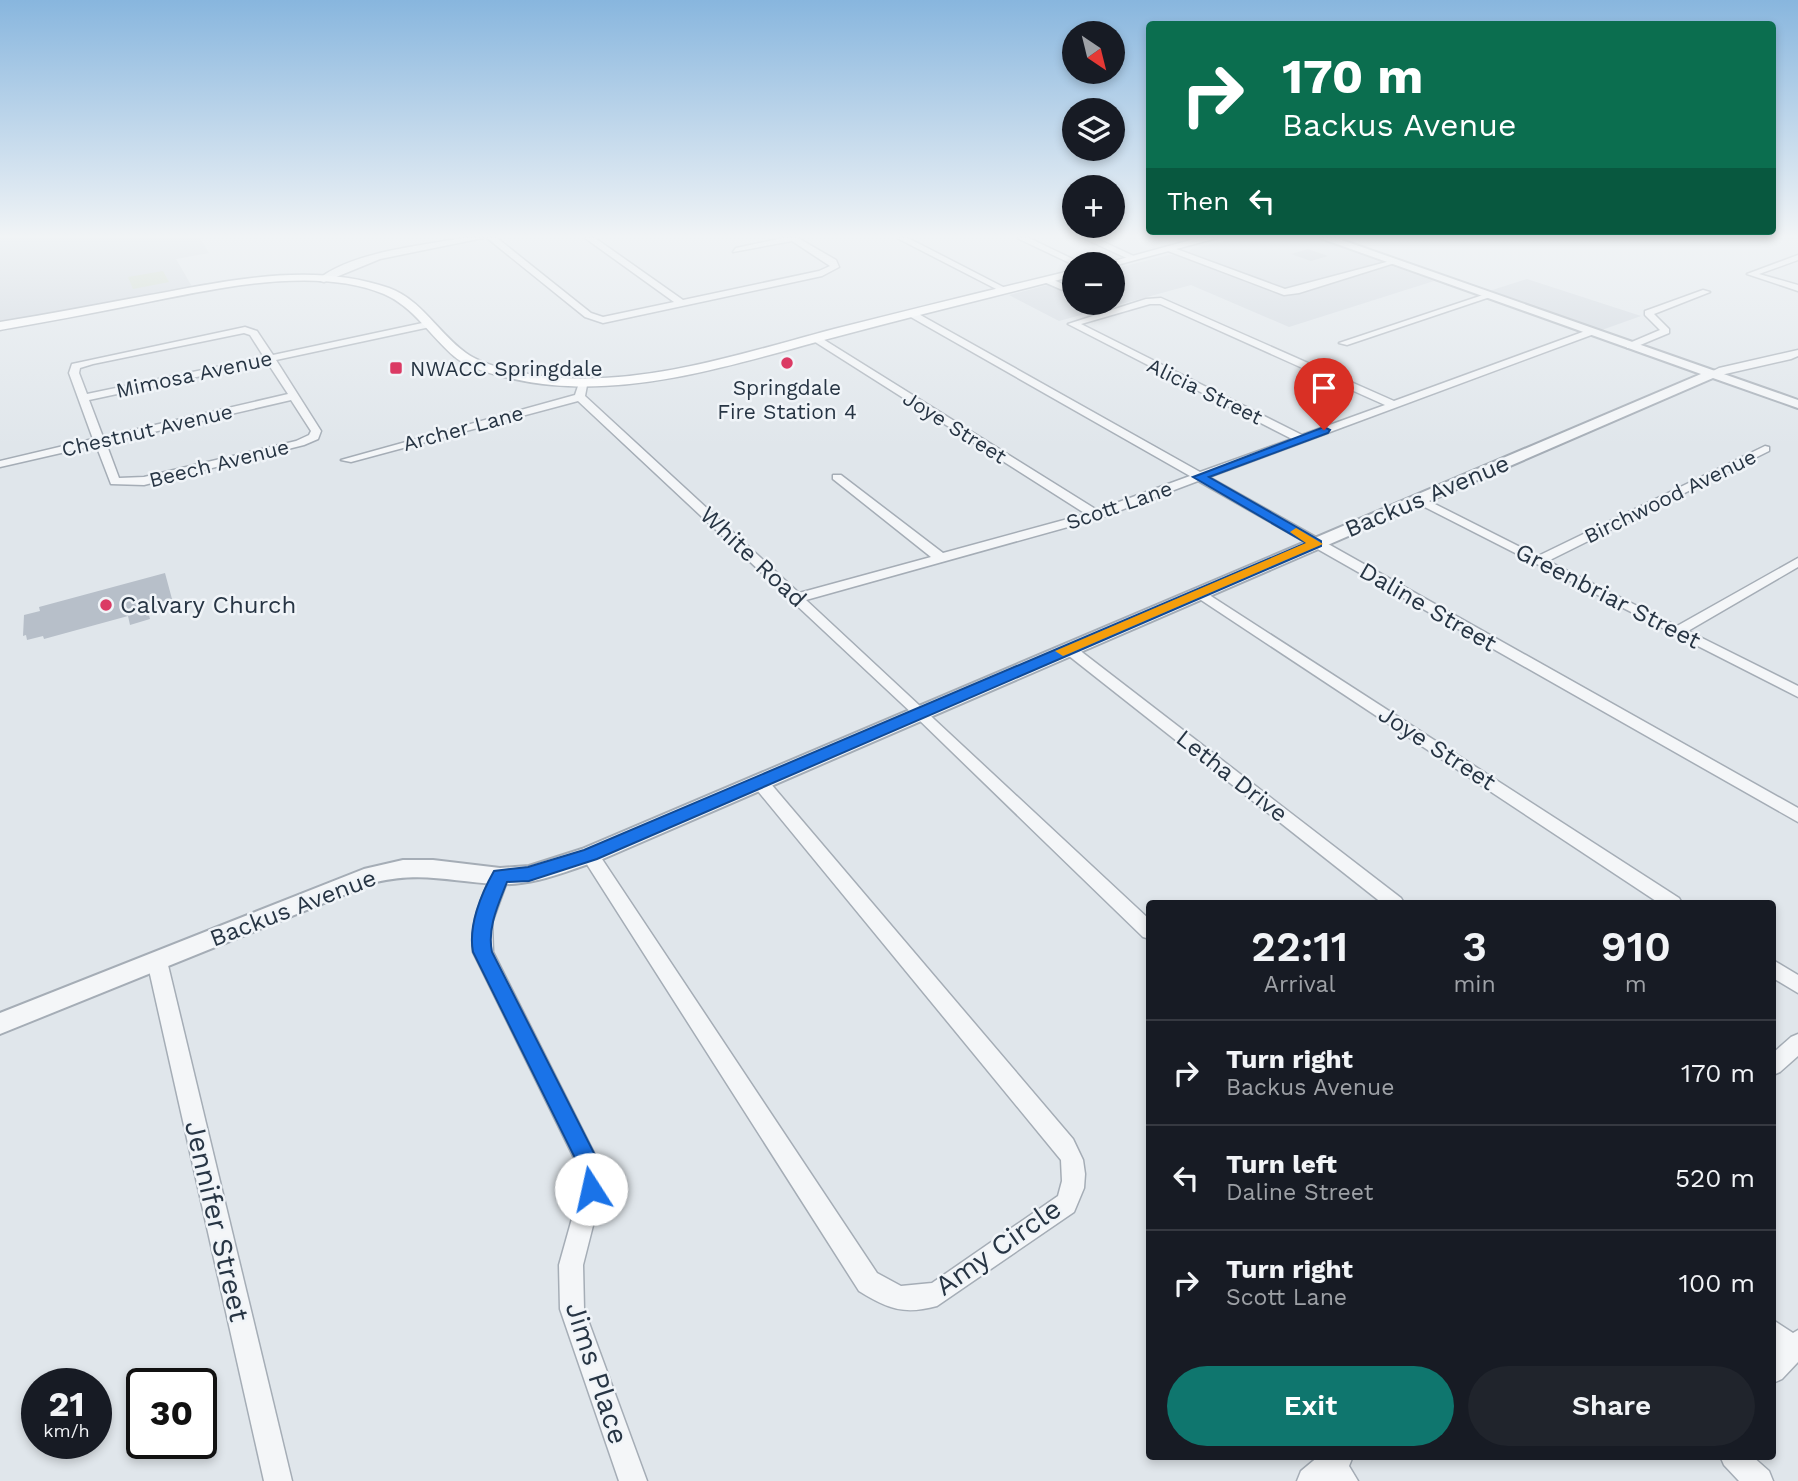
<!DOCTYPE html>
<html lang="en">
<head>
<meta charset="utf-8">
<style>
  body { margin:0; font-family:"Work Sans",sans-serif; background:#20242c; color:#f1f3f6; height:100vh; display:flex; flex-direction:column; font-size:26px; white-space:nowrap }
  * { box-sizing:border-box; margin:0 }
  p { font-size:23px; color:#9ea1a6 }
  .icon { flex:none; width:38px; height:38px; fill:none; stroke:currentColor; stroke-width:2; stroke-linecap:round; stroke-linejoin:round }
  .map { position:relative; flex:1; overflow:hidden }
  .drawer { position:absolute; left:1146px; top:900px; width:630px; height:560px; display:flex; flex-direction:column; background:#171b24; border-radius:7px; box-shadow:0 4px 10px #0003 }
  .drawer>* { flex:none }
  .guide { position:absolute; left:1146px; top:21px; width:630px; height:214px; border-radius:7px; box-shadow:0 4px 10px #0003; background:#0b6e4f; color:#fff; overflow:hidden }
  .needle { width:46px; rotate:145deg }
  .controls { position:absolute; left:1062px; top:21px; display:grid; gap:14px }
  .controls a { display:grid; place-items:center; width:63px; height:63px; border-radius:50%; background:#171b24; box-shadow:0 4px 10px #0003; font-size:35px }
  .speed { position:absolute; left:21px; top:1368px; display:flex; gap:14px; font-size:35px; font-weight:700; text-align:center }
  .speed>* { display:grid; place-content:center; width:91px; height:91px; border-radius:50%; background:#171b24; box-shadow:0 4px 10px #0003; line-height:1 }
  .speed small { font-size:18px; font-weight:400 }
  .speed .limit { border:4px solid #111; border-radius:10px; background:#fff; color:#111 }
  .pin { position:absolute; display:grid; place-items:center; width:60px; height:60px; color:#fff; margin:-72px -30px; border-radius:50% 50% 50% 0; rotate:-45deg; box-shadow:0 0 7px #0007 }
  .pin .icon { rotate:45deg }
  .me { position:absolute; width:77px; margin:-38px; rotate:350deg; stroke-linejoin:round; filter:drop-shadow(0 0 5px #0008) }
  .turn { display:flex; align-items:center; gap:24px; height:147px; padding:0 21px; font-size:32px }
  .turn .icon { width:91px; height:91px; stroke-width:2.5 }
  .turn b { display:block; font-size:49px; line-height:60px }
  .then { display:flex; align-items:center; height:66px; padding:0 21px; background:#0003; gap:14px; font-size:26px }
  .eta { display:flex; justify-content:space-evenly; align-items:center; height:119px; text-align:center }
  .eta b { font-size:42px; font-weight:600; line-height:49px }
  .action { display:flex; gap:14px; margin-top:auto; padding:14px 21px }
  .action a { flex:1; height:80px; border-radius:42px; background:#0f766e; color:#fff; font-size:28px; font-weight:600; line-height:80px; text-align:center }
  .action a+a { background:#20242c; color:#f1f3f6 }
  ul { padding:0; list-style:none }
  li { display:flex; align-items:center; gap:21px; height:105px; padding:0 21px; border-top:2px solid #363941 }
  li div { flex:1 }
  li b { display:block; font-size:26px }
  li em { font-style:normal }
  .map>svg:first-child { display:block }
  .built { fill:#ced5dd }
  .green { fill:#c8d5c1 }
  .building { fill:#b7bfc9 }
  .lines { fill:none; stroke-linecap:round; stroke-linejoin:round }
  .minor-casing { stroke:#a5adb6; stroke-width:3 }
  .tertiary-casing { stroke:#a5adb6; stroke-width:4 }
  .secondary-casing { stroke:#a5adb6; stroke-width:3 }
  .minor { fill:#f4f6f8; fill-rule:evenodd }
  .tertiary { fill:#f4f6f8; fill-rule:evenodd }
  .secondary { fill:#fff; fill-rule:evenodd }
  .route { fill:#1a73e8; stroke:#114b97; stroke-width:2 }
  .slow { fill:#f59e0b }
  .poi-dot { fill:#db3a64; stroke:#f0f4f8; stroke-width:2.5 }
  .labels { text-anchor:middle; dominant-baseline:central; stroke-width:5; stroke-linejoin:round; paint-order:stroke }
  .far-poi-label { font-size:21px; fill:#273544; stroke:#f0f4f8; text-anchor:start }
  .far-street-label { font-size:21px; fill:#273544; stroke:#f0f4f8 }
  .street-label { font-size:24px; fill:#273544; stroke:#f0f4f8 }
  .poi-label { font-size:24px; fill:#273544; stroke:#f0f4f8; text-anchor:start }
  .near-street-label { font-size:28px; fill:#273544; stroke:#f0f4f8 }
</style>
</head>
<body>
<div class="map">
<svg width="1798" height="1481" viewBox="0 0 1798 1481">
  <rect width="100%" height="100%" fill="#e0e6eb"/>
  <g class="built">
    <polygon points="0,238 200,238 209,253 176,259 194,290 0,326"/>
    <polygon points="1237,238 1314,238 1434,281 1289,327 1191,285 1059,321 1009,295 1074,278 1074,303 1113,303 1113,269 1169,255 1178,255 1251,284 1260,282 1189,252 1191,249"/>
    <polygon points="1527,279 1641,316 1599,331 1486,292"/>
  </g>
  <polygon class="green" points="163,271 169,282 133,289 128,277"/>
  <g class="building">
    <polygon points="1308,249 1328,256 1311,261 1291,254"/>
    <polygon points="165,573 172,599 160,602 162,607 148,611 150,619 130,625 128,616 44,639 43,636 27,640 26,635 23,636 24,615 40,611 39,607"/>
  </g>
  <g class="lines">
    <defs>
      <g id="minor">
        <path d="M463,238H483L380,259L324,282L317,280C352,252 419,246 463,238Z"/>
        <polygon points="487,238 497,238 591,313 603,317 674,302 585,238 595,238 683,300 819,271 830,266 792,241 733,252 736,248 783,238 798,238 836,260 839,267 822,276 603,323 585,317"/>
        <polygon points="897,238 908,238 1009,290 1002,292"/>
        <polygon points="1017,238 1029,238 1083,264 1074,265"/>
        <polygon points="1083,238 1095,238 1138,258 1131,260"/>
        <polygon points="1171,247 1285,289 1394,260 1398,262 1299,293 1284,295 1168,251"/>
        <polygon points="1798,255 1798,260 1759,274 1798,285 1798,291 1747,274"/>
        <polygon points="1047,277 1074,289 1074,295 1044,282 1043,280"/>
        <polygon points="1703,290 1710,292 1654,314 1669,329 1669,333 1633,348 1627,348 1627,344 1660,330 1645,315 1645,311"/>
        <polygon points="1486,294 1493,296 1347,345 1339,343"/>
        <path d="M1161,298L1394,401L1588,330H1594V334L1209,477L1798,808V822L1198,481L1100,518L806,600L1150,920V939L1143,937L915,716L578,401L351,462L341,460L575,395L580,380H588L585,396L799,593L931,557L833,479V475H841L943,553L1086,514L812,340V336H818L1097,510L1190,476L909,316V312H915L1200,472L1292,439L1068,324L1146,299ZM1150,304H1160L1385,405L1302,435L1081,324Z"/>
        <path d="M427,322L432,325L430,327L276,360L321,431L318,439L304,445L144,485L111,484L96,445L0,467V461L93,439L69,373L72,364L245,327L257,331L273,355ZM244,333L250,335L264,357L87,394L79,373L80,368L93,364ZM267,362L288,394L103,437L89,400ZM291,400L311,431L309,435L296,441L144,477L119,478L106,443Z"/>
        <polygon points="1798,350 1798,356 1791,359 1712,377 1707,374 1719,368"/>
        <polygon points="1765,446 1769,447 1769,451 1548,561 1677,626 1798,558 1798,567 1688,631 1798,686 1798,697 1411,500 1417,496 1421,497 1538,556"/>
        <polygon points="1200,589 1679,898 1682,903 1659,903 1195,596 1193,593 1195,590"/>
        <polygon points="1069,645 1074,646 1401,898 1404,903 1382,903 1064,652 1062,649 1064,646"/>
        <path d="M759,775L765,777L1073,1139L1083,1160L1085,1174L1084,1188L1074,1212L937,1306C904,1315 888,1309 859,1291L581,855L584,850H596L877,1273L901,1286L932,1283L1058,1196L1062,1181L1061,1160L753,785L751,781L753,777Z"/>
        <path d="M500,869L506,871L509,876L492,923L493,952L600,1165L602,1190L583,1265L584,1309L647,1481H619L560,1309L559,1265L580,1190L578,1166L473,952C470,924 480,901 491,876L494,871Z"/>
        <polygon points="157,953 164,956 167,961 292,1481 264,1481 147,961 150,956"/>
        <polygon points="1773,960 1798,975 1798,993 1773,978"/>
        <polygon points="1798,1034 1798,1056 1780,1072 1773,1075 1773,1053 1791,1037"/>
        <polygon points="1773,1320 1793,1333 1798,1330 1798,1362 1782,1379 1773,1383"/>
        <polygon points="1319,1456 1353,1456 1349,1466 1358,1481 1297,1481 1301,1471"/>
        <polygon points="1720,1456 1752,1456 1769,1471 1773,1481 1739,1481 1724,1465"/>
      </g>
      <path id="tertiary" d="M1320,238H1336L1798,400V408L1713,378L598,861C566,871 533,886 499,884C453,882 423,871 376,882L0,1034V1013L364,869L403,860H433L500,868L529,866L582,849L1701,374Z"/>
      <g id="secondary">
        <polygon points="1198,238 1217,238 1113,266 1103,264"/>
        <path d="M1074,270V276C996,296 917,315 839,336C748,360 648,394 552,385C528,383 473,373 455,357C431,337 414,307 384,294C312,264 207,291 133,305C89,314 44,322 0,330V322C50,314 100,304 150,295C227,281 312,261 389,288C422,300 438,333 466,353C485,367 527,375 552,377C646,386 743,353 834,329C913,309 994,289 1074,270Z"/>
      </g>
    </defs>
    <use href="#minor" class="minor-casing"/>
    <use href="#tertiary" class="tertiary-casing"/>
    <use href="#secondary" class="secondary-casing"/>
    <use href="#minor" class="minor"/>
    <use href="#tertiary" class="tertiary"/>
    <use href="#secondary" class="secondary"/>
  </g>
  <linearGradient id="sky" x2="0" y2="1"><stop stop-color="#88b6de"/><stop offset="0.53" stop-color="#f1f4f6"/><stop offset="1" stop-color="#f1f4f6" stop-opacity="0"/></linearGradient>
  <rect width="1798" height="446" fill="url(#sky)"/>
  <path class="route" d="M1324,427L1330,430L1328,433L1209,477L1321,541V546L597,859L529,881L507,882C498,905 487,928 492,952L600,1165L602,1189L599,1197L591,1200L583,1197L575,1158L473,952C468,926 481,894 494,871L528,867L584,850L1306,543L1193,477Z"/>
  <polygon class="slow" points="1296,528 1323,544 1068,654 1063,656 1055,651 1306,543 1290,532"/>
  <g class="poi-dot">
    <circle cx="787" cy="363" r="7"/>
    <rect x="389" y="361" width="14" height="14" rx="3.5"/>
    <circle cx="106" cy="605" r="7"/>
  </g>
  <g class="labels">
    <g class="far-poi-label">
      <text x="410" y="368">NWACC Springdale</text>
      <text x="787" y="387" text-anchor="middle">Springdale<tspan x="787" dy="24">Fire Station 4</tspan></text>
    </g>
    <g class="far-street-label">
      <text transform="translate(194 374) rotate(-12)">Mimosa Avenue</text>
      <text transform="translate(1205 391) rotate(26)">Alicia Street</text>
      <text transform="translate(955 427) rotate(32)">Joye Street</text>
      <text transform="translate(463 428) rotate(-15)">Archer Lane</text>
      <text transform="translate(147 430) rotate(-13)">Chestnut Avenue</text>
      <text transform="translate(219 463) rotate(-14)">Beech Avenue</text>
      <text transform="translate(1670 496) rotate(-26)">Birchwood Avenue</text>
      <text transform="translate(1119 505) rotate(-19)">Scott Lane</text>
    </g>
    <g class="street-label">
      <text transform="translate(1427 496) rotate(-23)">Backus Avenue</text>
      <text transform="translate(753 557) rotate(43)">White Road</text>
      <text transform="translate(1608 596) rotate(27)">Greenbriar Street</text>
      <text transform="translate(1428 607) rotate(30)">Daline Street</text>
      <text transform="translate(1437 748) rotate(33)">Joye Street</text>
      <text transform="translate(1232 776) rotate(38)">Letha Drive</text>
      <text transform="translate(293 908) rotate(-21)">Backus Avenue</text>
    </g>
    <g class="poi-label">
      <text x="120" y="605">Calvary Church</text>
    </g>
    <g class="near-street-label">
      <text transform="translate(217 1221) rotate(77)">Jennifer Street</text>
      <text transform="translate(998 1247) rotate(-35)">Amy Circle</text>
      <text transform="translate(597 1373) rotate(72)">Jims Place</text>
    </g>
  </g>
</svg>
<div class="controls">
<a><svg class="needle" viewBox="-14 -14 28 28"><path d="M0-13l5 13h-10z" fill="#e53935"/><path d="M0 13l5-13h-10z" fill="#9ea1a6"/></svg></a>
<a><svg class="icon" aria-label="layers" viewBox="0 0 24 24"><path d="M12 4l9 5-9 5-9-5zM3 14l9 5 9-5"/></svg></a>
<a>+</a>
<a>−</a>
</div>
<div class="speed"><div>21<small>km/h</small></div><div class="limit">30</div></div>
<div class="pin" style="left:1324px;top:430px;background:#d93025"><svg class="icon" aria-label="arrive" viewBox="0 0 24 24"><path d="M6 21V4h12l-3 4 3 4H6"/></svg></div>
<svg class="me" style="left:591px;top:1189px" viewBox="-20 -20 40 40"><circle r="19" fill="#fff"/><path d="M0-13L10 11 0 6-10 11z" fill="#1a73e8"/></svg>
<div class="guide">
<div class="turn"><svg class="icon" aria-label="right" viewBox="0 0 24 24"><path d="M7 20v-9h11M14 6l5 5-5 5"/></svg><div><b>170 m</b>Backus Avenue</div></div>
<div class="then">Then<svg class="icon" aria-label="left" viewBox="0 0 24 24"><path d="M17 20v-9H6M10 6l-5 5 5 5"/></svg></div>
</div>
<section class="drawer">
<div class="eta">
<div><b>22:11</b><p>Arrival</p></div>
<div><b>3</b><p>min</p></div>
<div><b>910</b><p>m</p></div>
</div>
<ul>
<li><svg class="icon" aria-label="right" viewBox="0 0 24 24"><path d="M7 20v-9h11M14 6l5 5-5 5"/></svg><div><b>Turn right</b><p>Backus Avenue</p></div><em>170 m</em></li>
<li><svg class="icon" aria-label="left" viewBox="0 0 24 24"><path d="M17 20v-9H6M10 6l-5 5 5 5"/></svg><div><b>Turn left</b><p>Daline Street</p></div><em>520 m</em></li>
<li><svg class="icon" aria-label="right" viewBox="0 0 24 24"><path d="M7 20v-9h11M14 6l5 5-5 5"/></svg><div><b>Turn right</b><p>Scott Lane</p></div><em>100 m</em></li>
</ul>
<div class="action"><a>Exit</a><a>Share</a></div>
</section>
</div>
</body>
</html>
